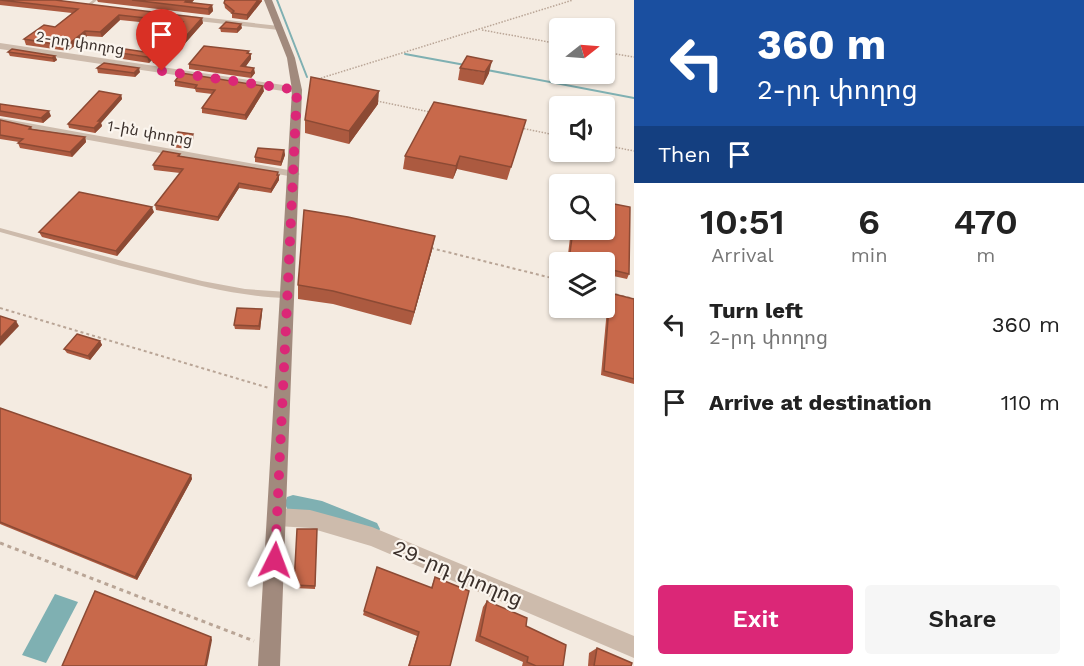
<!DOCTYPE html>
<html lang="en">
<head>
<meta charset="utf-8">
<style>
  body { margin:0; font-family:"Work Sans","Noto Sans Armenian",sans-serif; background:#f6f6f6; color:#222; height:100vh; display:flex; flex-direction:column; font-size:22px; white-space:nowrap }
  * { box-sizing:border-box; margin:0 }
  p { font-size:20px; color:#767676 }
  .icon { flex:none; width:33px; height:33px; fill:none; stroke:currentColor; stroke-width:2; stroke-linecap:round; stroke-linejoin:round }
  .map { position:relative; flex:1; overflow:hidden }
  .sheet { display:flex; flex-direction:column; background:#fff; width:450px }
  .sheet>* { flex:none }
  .banner { background:#1a4fa0; color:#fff; overflow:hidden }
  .needle { width:39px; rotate:73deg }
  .fabs { position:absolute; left:549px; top:18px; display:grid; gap:12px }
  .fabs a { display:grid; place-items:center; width:66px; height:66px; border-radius:6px; background:#fff; box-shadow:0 2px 4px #0004; font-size:30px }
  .pin { position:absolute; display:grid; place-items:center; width:51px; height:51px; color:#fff; margin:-62px -26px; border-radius:50% 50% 50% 0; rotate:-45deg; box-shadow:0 0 6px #0007 }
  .pin .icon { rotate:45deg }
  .me { position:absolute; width:66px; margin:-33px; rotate:3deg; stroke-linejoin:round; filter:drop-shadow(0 0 4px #0008) }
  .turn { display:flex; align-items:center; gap:21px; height:126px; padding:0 24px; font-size:27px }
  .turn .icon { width:78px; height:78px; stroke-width:2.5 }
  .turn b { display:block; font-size:42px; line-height:51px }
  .then { display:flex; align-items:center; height:57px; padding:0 24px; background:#0003; gap:12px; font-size:22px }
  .eta { display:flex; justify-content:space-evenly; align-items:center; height:102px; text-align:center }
  .eta b { font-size:36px; font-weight:600; line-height:42px }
  .primary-button { display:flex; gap:12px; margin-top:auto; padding:12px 24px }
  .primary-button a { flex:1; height:69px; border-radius:6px; background:#db2777; color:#fff; font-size:24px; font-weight:600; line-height:69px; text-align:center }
  .primary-button a+a { background:#f6f6f6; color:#222 }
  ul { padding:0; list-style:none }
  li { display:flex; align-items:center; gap:18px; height:78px; padding:0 24px }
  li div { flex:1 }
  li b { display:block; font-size:22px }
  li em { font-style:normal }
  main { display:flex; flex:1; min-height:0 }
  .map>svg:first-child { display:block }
  .water { fill:#7fb0b2 }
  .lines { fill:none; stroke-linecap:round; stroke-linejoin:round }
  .stream { stroke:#7fb0b2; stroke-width:2 }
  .canal { fill:#7fb0b2; fill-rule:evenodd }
  .path-far2 { stroke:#b9a596; stroke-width:1.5; stroke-dasharray:1.5 1.5; stroke-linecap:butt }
  .path-far1 { stroke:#b9a596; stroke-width:2; stroke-dasharray:3 3; stroke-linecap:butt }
  .path { stroke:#b9a596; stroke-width:3; stroke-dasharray:4 4; stroke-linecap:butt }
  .lane { fill:#cdbbac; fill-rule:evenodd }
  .street { fill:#cdbbac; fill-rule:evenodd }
  .secondary { fill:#a18a7d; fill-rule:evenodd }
  .wall { fill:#ac5a40 }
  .shaded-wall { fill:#8c4a34 }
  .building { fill:#c8694b; stroke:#8c4a34; stroke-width:1.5 }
  .route { stroke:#db2777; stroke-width:10; stroke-dasharray:0 18 }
  .labels { text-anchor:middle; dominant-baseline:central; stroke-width:4.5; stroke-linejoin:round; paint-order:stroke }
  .far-street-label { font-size:15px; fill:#3b302b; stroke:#fbf5ee }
  .near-street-label { font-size:21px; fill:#3b302b; stroke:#fbf5ee }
</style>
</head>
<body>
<main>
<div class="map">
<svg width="634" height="666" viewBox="0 0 634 666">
  <rect width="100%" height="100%" fill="#f4ebe1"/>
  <polygon class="water" points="55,594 78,602 46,663 22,655"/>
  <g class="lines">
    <g class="stream">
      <polyline points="277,0 307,77"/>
      <polyline points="405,54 465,65"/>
      <polyline points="487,70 634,98"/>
    </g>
    <polygon class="canal" points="293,495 322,501 377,523 380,529 377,535 371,538 321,517 287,509 285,503 287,497"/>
    <g class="path-far2">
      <polyline points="482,30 560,44"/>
      <polyline points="604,52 634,57"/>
      <polyline points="318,79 573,0"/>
      <polyline points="377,101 430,112"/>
      <polyline points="521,128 560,136"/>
      <polyline points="604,145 634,151"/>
    </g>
    <g class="path-far1">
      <polyline points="431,248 560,280"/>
      <polyline points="604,291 634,299"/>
      <polyline points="0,308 269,388"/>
    </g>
    <polyline class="path" points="0,543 254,641"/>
    <g class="lane">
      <polygon points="93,0 97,0 89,7 87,7 87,5"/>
      <path d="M0,228L130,263L202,281L245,289L288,292L292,295L288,298C245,297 203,287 161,276C107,263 54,247 0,232Z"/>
    </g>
    <g class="street">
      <polygon points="183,15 279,26 283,28 279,30 180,19 179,17"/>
      <polygon points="0,43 297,87 302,90 297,93 0,49"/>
      <polygon points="0,118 294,171 300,174 294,177 0,124"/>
      <polygon points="277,508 310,510 372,527 634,636 634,658 371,546 310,528 277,526 270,524 267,517 270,510"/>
    </g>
    <polygon class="secondary" points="264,0 272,0 295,58 302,90 280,666 258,666 292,90 287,58"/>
  </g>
  <g class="wall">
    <polygon points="0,0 203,23 166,65 153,63 152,59 149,63 116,58 114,52 153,58 179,26 120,20 102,37 87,36 68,51 26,45 24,39 55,27 72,13 0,5"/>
    <polygon points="97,0 194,0 191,3 212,5 213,11 209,15 98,2"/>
    <polygon points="225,0 262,0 262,1 247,20 232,18 232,14 225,8 224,3"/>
    <polygon points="220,28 242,28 237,33 221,32"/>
    <polygon points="8,52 55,56 57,60 54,62 10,56"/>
    <polygon points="251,59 245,67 255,73 251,78 189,69 189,64"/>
    <polygon points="97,68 140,72 135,77 98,73"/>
    <polygon points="460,68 489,73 483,85 458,80"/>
    <polygon points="175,81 264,91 246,120 202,113 202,108 212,94 196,92 195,89 175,86"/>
    <polygon points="121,95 122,99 101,123 102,126 95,133 69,128 68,124"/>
    <polygon points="0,104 51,116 43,123 0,116"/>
    <polygon points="378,104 349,144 305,133 305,120"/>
    <polygon points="0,120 31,127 32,129 85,137 86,142 72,157 20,148 18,143 19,142 0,139"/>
    <polygon points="526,120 507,180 457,169 453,179 403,169 405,156"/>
    <polygon points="194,138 187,149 171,147 170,142"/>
    <polygon points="284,150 285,155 281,166 255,162 255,157"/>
    <polygon points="180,154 180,156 279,175 279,180 271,193 239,188 218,221 156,210 155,205 180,173 154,170 153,165"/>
    <polygon points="154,212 117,256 42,237 39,232"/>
    <polygon points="571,230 604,230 629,274 627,279 604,274 604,262 567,262"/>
    <polygon points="432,250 411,325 333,304 298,299 298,285"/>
    <polygon points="610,293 634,299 634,384 601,375 608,298"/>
    <polygon points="262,309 262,313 260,330 235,329 234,325"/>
    <polygon points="100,341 102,345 90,360 67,353 64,349"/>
    <polygon points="0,408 191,475 192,479 137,580 0,524"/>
    <polygon points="317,529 315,589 294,588 294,585"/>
    <polygon points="377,567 431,588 435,577 450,666 408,666 417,636 363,615"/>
    <polygon points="487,601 526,626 563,666 522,666 523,662 475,641 483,607"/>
    <polygon points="597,648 631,666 588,666 589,653"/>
  </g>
  <g class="shaded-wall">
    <polygon points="187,0 194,0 188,7 185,2"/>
    <polygon points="258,0 262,1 247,20 247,15"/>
    <polygon points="212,5 213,11 209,15 208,9"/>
    <polygon points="119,15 120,20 102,37 100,32"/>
    <polygon points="202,18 203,23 166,65 165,60"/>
    <polygon points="241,24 242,28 237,33 237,29"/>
    <polygon points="85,31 87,36 68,51 66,46"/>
    <polygon points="249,51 249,56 251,54 251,59 242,72 241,66"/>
    <polygon points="152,53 153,59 149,63 147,57"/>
    <polygon points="55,56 57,60 54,62 52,58"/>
    <polygon points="492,61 489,73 483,85 485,72"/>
    <polygon points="139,68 140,72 135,77 134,73"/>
    <polygon points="254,68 255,73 251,78 251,73"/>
    <polygon points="263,86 264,91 246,120 245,115"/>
    <polygon points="379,91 378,104 349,144 349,131"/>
    <polygon points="121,95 122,99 101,123 102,126 95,133 94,128 98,121"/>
    <polygon points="49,111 51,116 43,123 41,118"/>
    <polygon points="193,134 194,138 187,149 186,145"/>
    <polygon points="85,137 86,142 72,157 70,152"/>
    <polygon points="284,150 285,155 281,166 281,162"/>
    <polygon points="460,156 457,169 453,179 456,166"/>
    <polygon points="278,172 278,177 279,175 279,180 271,193 271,189"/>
    <polygon points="239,183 239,188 218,221 218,217"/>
    <polygon points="152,207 154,212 117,256 116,251"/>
    <polygon points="435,236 432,250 411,325 414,312"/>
    <polygon points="262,309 262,313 260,330 259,326"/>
    <polygon points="16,321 19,326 0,346 0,338"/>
    <polygon points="100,341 102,345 90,360 88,356"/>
    <polygon points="191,475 192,479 137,580 135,577"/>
    <polygon points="211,637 212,640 207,666 205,666"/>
  </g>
  <g class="building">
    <polygon points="0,0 55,0 202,18 165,60 152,58 183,22 119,15 100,32 85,31 66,46 24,39 44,25 55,27 78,9"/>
    <polygon points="132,0 187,0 185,2 212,5 208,9"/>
    <polygon points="225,0 258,0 247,15 232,13 234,11 224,3"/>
    <polygon points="226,22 241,24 237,29 220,28"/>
    <polygon points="204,46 249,51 247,53 251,54 241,66 254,68 251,73 189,64"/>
    <polygon points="118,48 152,53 147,57 114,52"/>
    <polygon points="12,49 55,56 52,58 8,52"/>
    <polygon points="467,56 492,61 485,72 460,68"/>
    <polygon points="104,63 139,68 134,73 97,68"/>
    <polygon points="181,73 263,86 245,115 202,108 215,90 195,88 197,85 175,81"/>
    <polygon points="311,77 379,91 349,131 305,120"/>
    <polygon points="99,91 121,95 98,121 101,121 94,128 68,124"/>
    <polygon points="434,102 526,120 511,167 460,156 456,166 405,156"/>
    <polygon points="0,104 49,111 41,118 0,111"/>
    <polygon points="0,120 31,127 29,129 85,137 70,152 18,143 23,139 0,135"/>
    <polygon points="178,132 193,134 186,145 170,142"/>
    <polygon points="258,148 284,150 281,162 255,157"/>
    <polygon points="163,151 180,154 178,156 278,172 277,175 279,175 271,189 239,183 218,217 155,205 183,169 153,165"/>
    <polygon points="79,192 152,207 116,251 39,232"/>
    <polygon points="604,202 630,207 629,274 604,268 604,262 578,262 569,260 573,230 604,230"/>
    <polygon points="304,210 348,217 435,236 414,312 333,291 298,285"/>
    <polygon points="610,293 634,299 634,379 604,371"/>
    <polygon points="237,308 262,309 259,326 234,325"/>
    <polygon points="0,316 16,321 0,338"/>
    <polygon points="77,334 100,341 88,356 64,349"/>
    <polygon points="0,408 191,475 135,577 0,522"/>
    <polygon points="297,529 317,529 315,586 294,585"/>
    <polygon points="377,567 432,588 435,577 469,591 450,666 409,666 419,632 364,611"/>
    <polygon points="95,591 211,637 205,666 62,666"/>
    <polygon points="487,601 527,618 526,626 566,645 563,666 536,666 527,662 528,657 480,636"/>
    <polygon points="597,648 632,663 631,666 594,666"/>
  </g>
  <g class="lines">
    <polyline class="route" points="162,71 297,90 275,560"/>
  </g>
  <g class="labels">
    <g class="far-street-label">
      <text transform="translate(80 43) rotate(9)">2-րդ փողոց</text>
      <text transform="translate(150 133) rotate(10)">1-ին փողոց</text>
    </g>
    <g class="near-street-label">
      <text transform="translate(458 573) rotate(23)">29-րդ փողոց</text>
    </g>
  </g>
</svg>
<div class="fabs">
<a><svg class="needle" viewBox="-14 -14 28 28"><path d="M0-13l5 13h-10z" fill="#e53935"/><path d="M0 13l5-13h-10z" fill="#767676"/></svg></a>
<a><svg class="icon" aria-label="sound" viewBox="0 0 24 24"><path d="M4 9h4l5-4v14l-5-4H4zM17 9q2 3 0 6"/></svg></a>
<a><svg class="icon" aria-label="search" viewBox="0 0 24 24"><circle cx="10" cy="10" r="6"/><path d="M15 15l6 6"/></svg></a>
<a><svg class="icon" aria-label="layers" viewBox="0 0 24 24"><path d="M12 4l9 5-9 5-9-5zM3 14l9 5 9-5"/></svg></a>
</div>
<div class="pin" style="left:162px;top:71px;background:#d93025"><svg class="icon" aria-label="arrive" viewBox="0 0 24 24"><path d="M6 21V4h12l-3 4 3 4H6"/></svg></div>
<svg class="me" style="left:275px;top:560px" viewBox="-20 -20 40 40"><path d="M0-17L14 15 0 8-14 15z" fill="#db2777" stroke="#fff" stroke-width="4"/></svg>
</div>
<section class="sheet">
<div class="banner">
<div class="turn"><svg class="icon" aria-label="left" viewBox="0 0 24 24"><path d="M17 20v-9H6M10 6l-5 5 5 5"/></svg><div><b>360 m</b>2-րդ փողոց</div></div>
<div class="then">Then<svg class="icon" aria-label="arrive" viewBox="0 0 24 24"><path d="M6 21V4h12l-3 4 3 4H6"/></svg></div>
</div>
<div class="eta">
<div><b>10:51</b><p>Arrival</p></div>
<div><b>6</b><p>min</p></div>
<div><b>470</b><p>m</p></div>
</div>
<ul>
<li><svg class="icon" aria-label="left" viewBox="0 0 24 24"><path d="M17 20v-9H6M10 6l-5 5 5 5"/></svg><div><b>Turn left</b><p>2-րդ փողոց</p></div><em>360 m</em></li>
<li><svg class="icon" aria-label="arrive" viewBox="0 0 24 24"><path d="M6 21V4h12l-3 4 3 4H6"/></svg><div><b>Arrive at destination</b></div><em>110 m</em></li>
</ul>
<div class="primary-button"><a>Exit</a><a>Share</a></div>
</section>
</main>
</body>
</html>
